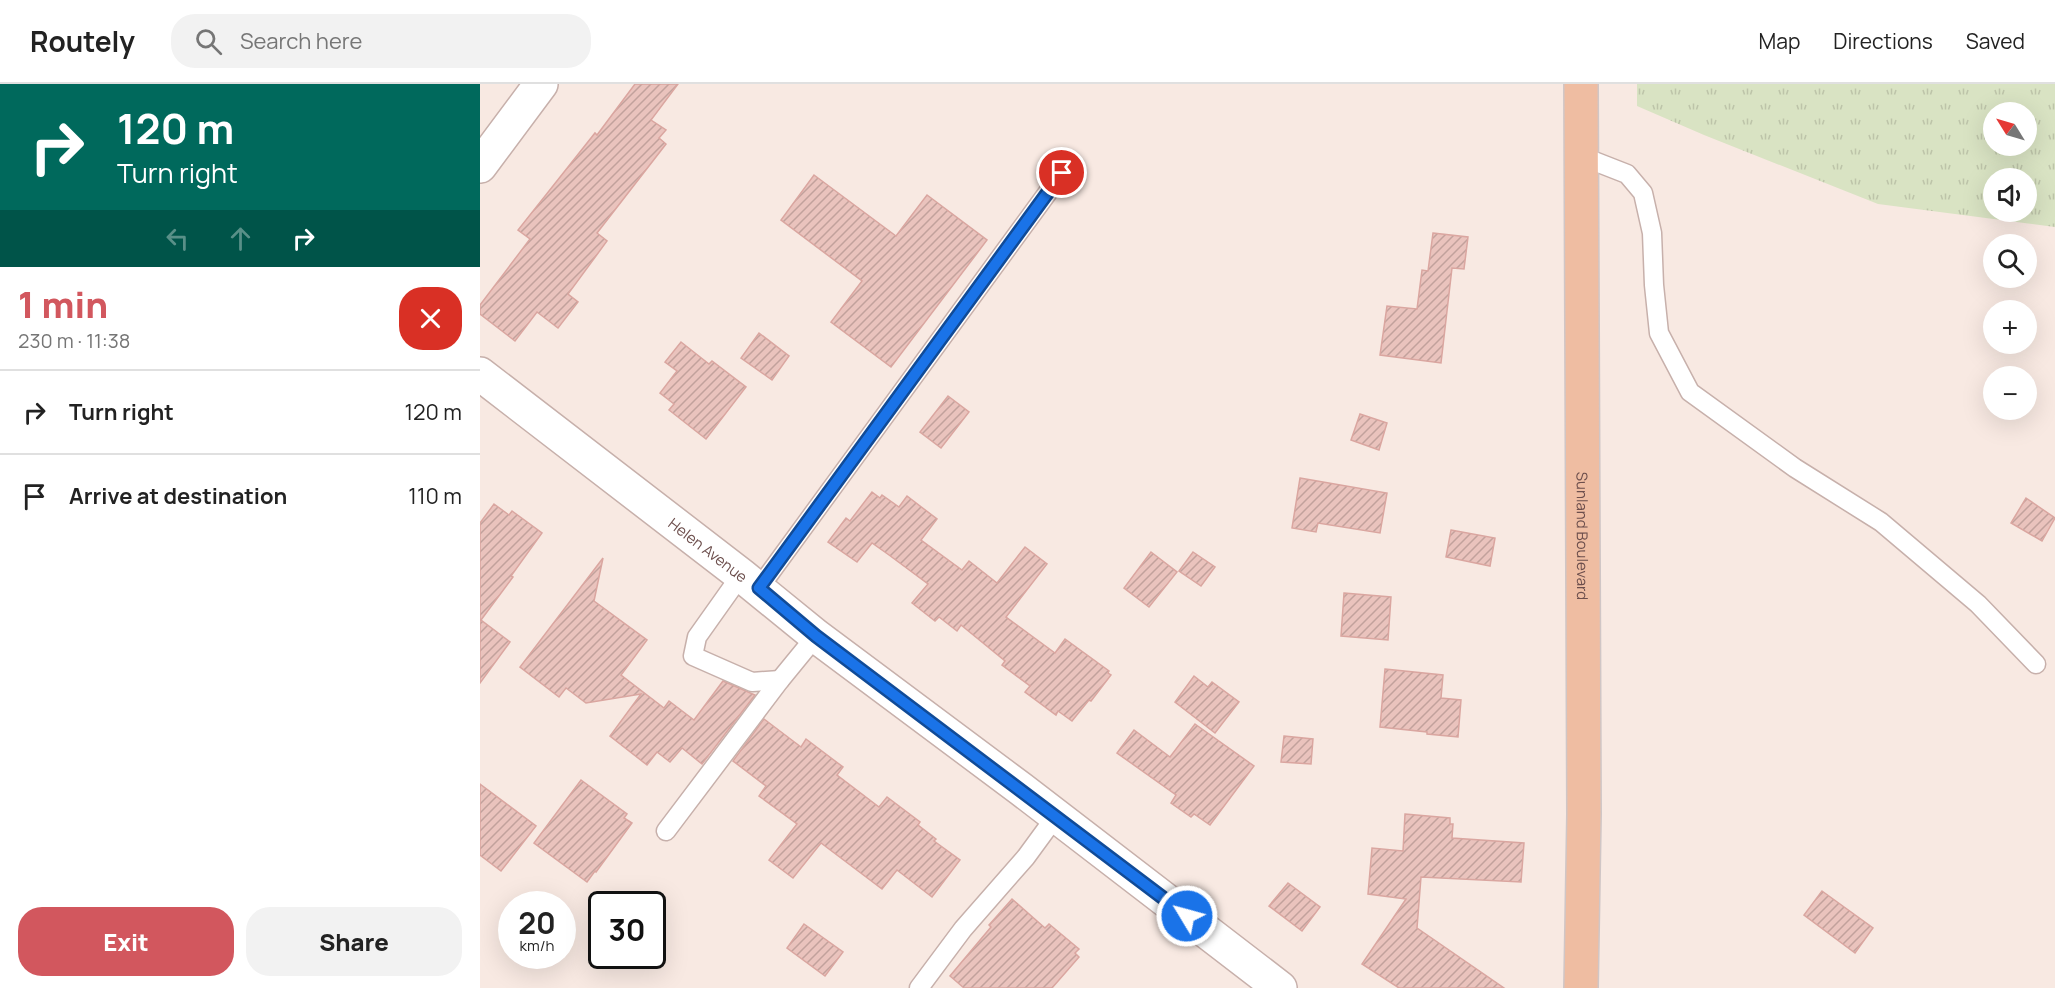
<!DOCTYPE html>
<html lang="en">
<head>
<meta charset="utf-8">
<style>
  body { margin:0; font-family:Manrope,sans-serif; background:#f2f2f2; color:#222; height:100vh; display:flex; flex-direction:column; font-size:22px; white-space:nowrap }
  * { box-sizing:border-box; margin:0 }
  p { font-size:20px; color:#767676 }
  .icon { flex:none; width:33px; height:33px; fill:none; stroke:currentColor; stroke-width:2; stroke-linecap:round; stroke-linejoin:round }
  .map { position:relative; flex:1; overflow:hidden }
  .sheet { display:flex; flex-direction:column; background:#fff; width:480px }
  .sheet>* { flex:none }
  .banner { background:#00695c; color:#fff; overflow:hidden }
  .needle { width:39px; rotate:307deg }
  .buttons { position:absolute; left:1503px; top:18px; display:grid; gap:12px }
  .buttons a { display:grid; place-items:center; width:54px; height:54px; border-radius:50%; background:#fff; box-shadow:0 6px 24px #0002; font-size:30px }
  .speed { position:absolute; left:18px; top:807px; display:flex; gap:12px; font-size:30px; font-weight:700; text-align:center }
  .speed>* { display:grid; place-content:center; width:78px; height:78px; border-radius:50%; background:#fff; box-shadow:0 6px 24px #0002; line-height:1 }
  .speed small { font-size:15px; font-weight:400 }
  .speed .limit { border:3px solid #111; border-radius:9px; background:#fff; color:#111 }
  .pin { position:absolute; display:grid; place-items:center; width:51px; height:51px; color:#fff; margin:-26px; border:3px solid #fff; border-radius:50%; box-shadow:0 2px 6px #0007 }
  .me { position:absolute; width:66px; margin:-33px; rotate:307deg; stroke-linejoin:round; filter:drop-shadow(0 0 4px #0008) }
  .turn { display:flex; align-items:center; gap:21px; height:126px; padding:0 18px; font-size:27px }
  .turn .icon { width:78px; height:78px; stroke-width:2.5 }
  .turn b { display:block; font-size:42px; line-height:51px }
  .lanes { display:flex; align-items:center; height:57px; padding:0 18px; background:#0003; justify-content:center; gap:30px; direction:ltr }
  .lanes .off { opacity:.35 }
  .round { display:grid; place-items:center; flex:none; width:63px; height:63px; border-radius:24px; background:#f2f2f2 }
  .summary { display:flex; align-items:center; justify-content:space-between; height:102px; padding:0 18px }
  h1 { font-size:36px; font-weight:800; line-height:45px; color:#d2575e }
  .cta { display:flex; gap:12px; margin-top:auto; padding:12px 18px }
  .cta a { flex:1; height:69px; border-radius:24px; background:#d2575e; color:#fff; font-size:24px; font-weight:800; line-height:69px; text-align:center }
  .cta a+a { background:#f2f2f2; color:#222 }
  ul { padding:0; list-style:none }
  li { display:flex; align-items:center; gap:18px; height:84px; padding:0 18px; border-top:2px solid #e0e0e0 }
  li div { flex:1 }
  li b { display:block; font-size:22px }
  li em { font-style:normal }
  header { display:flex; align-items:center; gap:36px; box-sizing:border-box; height:84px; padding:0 30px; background:#fff; border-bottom:2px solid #e0e0e0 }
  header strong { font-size:28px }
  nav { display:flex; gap:33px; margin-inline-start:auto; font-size:21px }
  .search { width:420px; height:54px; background:#f2f2f2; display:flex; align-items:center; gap:15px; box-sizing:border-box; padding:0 21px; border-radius:24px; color:#767676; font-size:22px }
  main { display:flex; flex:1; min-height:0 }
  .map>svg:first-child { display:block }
  .grass { fill:url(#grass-tufts); fill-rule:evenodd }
  .building { fill:url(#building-hatch); stroke:#daa6a0; stroke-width:1.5 }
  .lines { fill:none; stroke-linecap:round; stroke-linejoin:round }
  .lane-casing { stroke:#c7b0ab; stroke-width:21 }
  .street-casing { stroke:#c7b0ab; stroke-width:36 }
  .primary-casing { stroke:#d0c6c6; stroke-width:36 }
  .lane { stroke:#fff; stroke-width:18 }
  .street { stroke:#fff; stroke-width:33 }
  .primary { stroke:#efbda2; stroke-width:33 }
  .route-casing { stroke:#114b97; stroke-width:15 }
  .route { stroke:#1a73e8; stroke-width:10 }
  .labels { text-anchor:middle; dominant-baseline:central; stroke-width:6; stroke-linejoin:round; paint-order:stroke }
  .street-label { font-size:15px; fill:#6c4e4c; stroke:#fceee7 }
</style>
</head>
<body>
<header>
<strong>Routely</strong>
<div class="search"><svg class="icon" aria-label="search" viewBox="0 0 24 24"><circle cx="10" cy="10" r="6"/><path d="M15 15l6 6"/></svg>Search here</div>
<nav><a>Map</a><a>Directions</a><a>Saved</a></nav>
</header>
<main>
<section class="sheet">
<div class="banner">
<div class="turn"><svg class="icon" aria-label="right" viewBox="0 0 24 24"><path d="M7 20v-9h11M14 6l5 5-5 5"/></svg><div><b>120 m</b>Turn right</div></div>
<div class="lanes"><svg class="icon off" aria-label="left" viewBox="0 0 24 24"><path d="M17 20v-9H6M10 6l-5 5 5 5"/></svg><svg class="icon off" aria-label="ahead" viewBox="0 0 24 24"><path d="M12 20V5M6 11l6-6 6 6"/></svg><svg class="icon" aria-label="right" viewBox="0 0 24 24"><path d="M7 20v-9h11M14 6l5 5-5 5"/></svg></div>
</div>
<div class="summary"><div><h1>1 min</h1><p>230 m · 11:38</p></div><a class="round" style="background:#d93025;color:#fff"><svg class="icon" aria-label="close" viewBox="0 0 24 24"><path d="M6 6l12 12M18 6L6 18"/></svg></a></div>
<ul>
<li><svg class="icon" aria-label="right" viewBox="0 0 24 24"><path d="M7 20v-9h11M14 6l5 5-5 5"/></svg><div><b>Turn right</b></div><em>120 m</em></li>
<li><svg class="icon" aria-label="arrive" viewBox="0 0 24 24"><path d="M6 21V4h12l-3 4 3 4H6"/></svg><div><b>Arrive at destination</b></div><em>110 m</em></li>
</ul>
<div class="cta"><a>Exit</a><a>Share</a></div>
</section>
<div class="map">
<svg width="1575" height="904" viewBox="0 0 1575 904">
  <defs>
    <pattern id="grass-tufts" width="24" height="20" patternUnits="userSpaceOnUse" patternTransform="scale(1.5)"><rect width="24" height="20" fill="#d9e3c3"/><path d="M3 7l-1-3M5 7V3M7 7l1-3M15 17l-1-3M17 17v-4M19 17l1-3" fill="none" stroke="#bdc4a9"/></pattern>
    <pattern id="building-hatch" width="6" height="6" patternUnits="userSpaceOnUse" patternTransform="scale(1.5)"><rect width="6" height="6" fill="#eac3bd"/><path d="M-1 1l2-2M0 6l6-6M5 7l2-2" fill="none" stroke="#c2a19c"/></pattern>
  </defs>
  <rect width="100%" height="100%" fill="#f8e9e2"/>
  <path class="grass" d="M1157,0H1575V143L1398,120L1224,51L1157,22ZM1514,28H1546V62H1514ZM1514,94H1546V128H1514Z"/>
  <g class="building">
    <polygon points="155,0 198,0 171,36 186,46 179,54 186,60 117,149 127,157 88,210 98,218 78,244 57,228 35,257 0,230 0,221 50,155 38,146 115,49 117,51"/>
    <polygon points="334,91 416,152 447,111 507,156 411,283 351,238 382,197 301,136"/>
    <polygon points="953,149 988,153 984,185 972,184 961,279 900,271 907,222 937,225 942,186 948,187"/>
    <polygon points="279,249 309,272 292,296 261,274"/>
    <polygon points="201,258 229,280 232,277 266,303 226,355 189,326 194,320 180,309 197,287 185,278"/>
    <polygon points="468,312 489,328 461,364 440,348"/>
    <polygon points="880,330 907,339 899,366 871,356"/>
    <polygon points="820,394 907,409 900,449 838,439 836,448 812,444"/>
    <polygon points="392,408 400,414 402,411 419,423 427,412 457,435 441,456 482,486 489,477 517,499 545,463 567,480 526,533 575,569 585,555 629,587 628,589 631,591 611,617 609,616 592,637 578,627 576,631 545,608 550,602 522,581 525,577 481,541 477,547 459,533 455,537 432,519 448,500 409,471 392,459 377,478 348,458 366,434 370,437"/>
    <polygon points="1546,414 1575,434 1562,457 1531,439"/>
    <polygon points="14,420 29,431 32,427 62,449 31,492 33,493 1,536 30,558 0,599 0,439"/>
    <polygon points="971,446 1015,454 1010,482 966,473"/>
    <polygon points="671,468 697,488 669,523 644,504"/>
    <polygon points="713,468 735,483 721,502 699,487"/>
    <polygon points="123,474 114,517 167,556 141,591 184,624 189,617 214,636 243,597 275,611 222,680 202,664 190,678 177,668 167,681 130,652 161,610 106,619 86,604 79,613 40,583"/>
    <polygon points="864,509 911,513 908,556 861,552"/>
    <polygon points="905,585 963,591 961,614 981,616 978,653 947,650 947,648 900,643"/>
    <polygon points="714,592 728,603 732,598 759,618 735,649 695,618"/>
    <polygon points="284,635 321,663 326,655 363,683 357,691 399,723 407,713 440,738 438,741 456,755 454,757 480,776 452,813 417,786 402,805 341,759 313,794 289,776 317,740 279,712 286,702 253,677"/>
    <polygon points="715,640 774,682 730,741 714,730 711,733 691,719 696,711 637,669 654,646 690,673"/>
    <polygon points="804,652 833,655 831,680 801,678"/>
    <polygon points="101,696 147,730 144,734 152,739 116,788 115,787 107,798 54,759"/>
    <polygon points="0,700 56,742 21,787 0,771"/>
    <polygon points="925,730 970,734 970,740 973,740 972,754 1044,759 1041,798 941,793 937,844 1024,904 919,904 882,880 926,815 888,810 892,764 923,767"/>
    <polygon points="808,799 840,823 822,847 789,822"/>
    <polygon points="1342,807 1393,844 1375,869 1324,831"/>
    <polygon points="532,815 565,844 569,840 599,865 595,869 599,873 572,904 484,904 470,892 511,843 509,841"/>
    <polygon points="324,840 363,868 345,892 307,864"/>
  </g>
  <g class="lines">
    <defs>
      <g id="lane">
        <polyline points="1101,72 1147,90 1163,109 1172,149 1174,201 1179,249 1210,308 1315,384 1401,438 1498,520 1556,580"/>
        <polyline points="261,491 217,553 213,572 272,598 300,596"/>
        <polyline points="279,504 582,89"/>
        <polyline points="186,747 300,596 336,552"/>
        <polyline points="439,904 483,845 546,773 576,732"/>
      </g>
      <g id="street">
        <polyline points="0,82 61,0"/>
        <path id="s1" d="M0,290L261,491L336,552L541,705L800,904"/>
      </g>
      <g id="primary">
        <path id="s2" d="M1101,0L1104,730L1101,904"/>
      </g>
    </defs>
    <use href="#lane" class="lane-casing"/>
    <use href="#street" class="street-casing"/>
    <use href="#primary" class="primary-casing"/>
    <use href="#lane" class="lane"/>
    <use href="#street" class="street"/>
    <use href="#primary" class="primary"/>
  </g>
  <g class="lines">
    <defs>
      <polyline id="route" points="582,89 279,504 336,552 707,832"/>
    </defs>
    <use href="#route" class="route-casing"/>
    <use href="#route" class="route"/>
  </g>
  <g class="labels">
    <g class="street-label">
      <text stroke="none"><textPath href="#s2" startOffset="452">Sunland Boulevard</textPath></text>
      <text stroke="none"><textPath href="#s1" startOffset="288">Helen Avenue</textPath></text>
    </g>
  </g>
</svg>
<div class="buttons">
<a><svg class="needle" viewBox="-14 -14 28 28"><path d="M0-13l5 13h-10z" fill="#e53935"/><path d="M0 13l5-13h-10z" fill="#767676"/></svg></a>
<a><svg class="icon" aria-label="sound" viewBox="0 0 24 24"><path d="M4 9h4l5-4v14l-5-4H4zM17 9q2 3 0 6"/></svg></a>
<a><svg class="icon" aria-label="search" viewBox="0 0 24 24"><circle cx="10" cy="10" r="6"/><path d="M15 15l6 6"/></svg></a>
<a>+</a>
<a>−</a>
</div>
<div class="speed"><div>20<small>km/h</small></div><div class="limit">30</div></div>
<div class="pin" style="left:582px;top:89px;background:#d93025"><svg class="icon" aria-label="arrive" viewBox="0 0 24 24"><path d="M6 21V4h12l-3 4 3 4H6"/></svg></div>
<svg class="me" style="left:707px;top:832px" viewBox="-20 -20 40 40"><circle r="17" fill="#1a73e8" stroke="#fff" stroke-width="3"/><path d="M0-11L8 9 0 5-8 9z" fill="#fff"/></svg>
</div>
</main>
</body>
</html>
